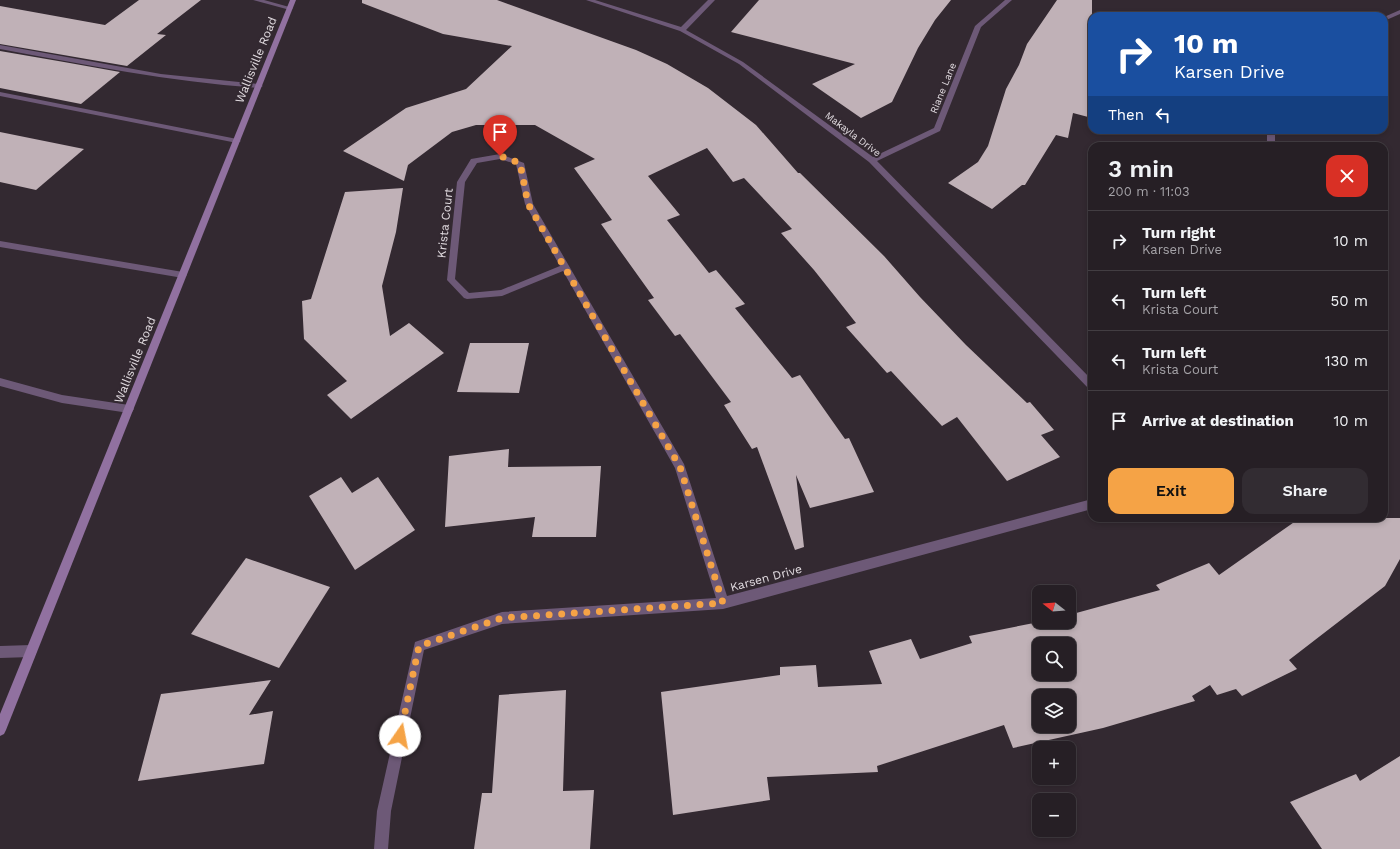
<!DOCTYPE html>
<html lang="en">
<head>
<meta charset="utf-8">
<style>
  body { margin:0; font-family:"Work Sans",sans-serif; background:#322c32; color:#f1f3f6; height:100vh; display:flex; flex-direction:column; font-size:15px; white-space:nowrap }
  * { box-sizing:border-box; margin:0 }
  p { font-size:13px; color:#a4a2a7 }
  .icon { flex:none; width:22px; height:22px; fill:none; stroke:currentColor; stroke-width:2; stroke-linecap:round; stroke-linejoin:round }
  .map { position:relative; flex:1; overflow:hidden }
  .drawer { position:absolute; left:1088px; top:142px; width:300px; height:380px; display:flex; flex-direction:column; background:#261f25; border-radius:12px; box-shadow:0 2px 6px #0003,0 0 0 1px #423d42 }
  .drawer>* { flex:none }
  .guide { position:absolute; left:1088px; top:12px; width:300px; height:122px; border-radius:12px; box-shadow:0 2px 6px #0003,0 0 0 1px #423d42; background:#1a4fa0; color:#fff; overflow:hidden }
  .needle { width:26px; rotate:287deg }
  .fabs { position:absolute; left:1032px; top:585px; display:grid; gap:8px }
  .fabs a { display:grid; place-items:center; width:44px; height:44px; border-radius:8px; background:#261f25; box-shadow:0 2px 6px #0003,0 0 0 1px #423d42; font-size:20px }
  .pin { position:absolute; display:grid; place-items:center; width:34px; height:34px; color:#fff; margin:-41px -17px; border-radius:50% 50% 50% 0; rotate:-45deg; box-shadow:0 0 4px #0007 }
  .pin .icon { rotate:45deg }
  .me { position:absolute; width:44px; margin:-22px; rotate:12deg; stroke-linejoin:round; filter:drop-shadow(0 0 3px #0008) }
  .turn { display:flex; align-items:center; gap:14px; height:84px; padding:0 20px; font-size:18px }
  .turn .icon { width:52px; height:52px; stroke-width:2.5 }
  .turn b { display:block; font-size:28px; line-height:34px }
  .then { display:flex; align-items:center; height:38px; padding:0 20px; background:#0003; gap:8px; font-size:15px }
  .round { display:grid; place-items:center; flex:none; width:42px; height:42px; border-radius:12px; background:#322c32 }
  .headline { display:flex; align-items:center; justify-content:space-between; height:68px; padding:0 20px }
  h1 { font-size:24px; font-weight:600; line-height:30px }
  .primary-button { display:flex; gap:8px; margin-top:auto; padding:8px 20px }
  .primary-button a { flex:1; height:46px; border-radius:12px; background:#f5a346; color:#111; font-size:16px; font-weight:600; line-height:46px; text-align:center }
  .primary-button a+a { background:#322c32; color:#f1f3f6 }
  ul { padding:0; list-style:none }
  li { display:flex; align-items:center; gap:12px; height:60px; padding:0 20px; border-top:1px solid #423d42 }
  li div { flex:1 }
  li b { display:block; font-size:15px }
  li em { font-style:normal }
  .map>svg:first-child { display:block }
  .building { fill:#c0b1b7; fill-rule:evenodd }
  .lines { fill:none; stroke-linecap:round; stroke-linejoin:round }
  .lane { fill:#6d5977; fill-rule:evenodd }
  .street { fill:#6d5977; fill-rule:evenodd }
  .secondary { fill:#9171a0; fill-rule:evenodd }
  .route { stroke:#f5a346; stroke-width:7; stroke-dasharray:0 12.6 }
  .labels { text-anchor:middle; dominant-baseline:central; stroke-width:4; stroke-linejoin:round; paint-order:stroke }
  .far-street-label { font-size:10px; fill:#e0dadf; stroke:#332931 }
  .street-label { font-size:12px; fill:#e0dadf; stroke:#332931 }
</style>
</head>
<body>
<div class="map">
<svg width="1400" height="849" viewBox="0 0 1400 849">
  <rect width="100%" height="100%" fill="#332931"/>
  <g class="building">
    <polygon points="139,0 201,0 157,34 166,35 127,66 0,44 0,6 105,25"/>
    <polygon points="362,0 497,0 636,50 667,64 708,88 756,125 798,173 800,173 884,256 920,297 966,345 1027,403 1030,402 1054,430 1041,435 1060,457 1007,481 957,417 942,426 891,371 887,373 846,327 856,323 814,270 781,233 792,229 744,178 733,182 707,148 648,176 680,215 667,220 709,273 716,270 745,304 735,308 792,378 800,375 845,439 849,438 874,492 810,508 796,475 804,547 795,550 757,447 752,449 724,405 731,402 680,334 675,336 648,300 654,298 601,224 612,220 574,168 595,159 535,125 476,125 452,132 408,165 404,181 343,151 406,108 466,89 512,46 443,34 362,3"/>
    <polygon points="759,0 951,0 935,20 918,48 892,102 861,118 812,84 855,64 731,32"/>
    <polygon points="1057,0 1092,0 1092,118 1073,113 1068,138 1056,135 1025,185 1022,185 992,209 948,183 978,162 988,146 1006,89 1019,65 1027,44"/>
    <polygon points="0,51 64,62 120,72 81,104 0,88"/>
    <polygon points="0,132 84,149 36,190 0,182"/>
    <polygon points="403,188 396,232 382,286 390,336 409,323 444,353 351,419 327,395 347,381 304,339 302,301 311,299 345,192"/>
    <polygon points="470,343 529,343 519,393 457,392"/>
    <polygon points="509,449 508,467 601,466 596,537 532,537 535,517 445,527 449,456"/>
    <polygon points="341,477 352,493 378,477 415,530 355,570 309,496"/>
    <path d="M1300,518H1400V559L1385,586L1289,660L1297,669L1242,696L1236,689L1217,695L1210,685L1192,696L1195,701L1103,728L1013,748L1004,725L877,766L878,772L767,777L770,800L673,815L661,692L780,675V667L816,665L818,687L882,684L869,651L911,639L920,659L972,643L969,636L1039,622H1069V615L1160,590L1156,585L1209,563L1219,575ZM1039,644H1069V674H1039ZM1039,696H1069V726H1039Z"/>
    <polygon points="246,558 330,587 279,668 191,634"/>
    <polygon points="271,680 249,715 273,711 264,764 138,781 161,694"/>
    <polygon points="566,690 563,791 594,790 590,849 474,849 482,793 492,793 499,695"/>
    <polygon points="1400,756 1400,849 1322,849 1290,802 1356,774 1360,781"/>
  </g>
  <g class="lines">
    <g class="lane">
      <path d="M0,45L161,74L259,84L263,86L259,88C171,82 86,65 0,49Z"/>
      <polygon points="0,378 62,395 129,405 132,406 134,409 132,412 129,413 62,403 0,386"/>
      <polygon points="31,645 35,647 37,651 35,655 31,657 0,658 0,646"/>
    </g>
    <g class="street">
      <polygon points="253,0 264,0 293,8 290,10"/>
      <polygon points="586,0 595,0 681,27 708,0 715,0 686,30 743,62 873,157 934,128 975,26 1005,0 1012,0 981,27 940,131 877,161 1092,380 1092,390 1089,389 869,162 739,64 680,31"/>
      <polygon points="1400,10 1400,14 1384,21 1384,17"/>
      <polygon points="0,92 237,139 241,141 237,143 0,96"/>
      <rect x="1267" y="130" width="8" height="16"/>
      <path d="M500,154L524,163L533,204L684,464L727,596L1092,499V509L723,609L502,624L424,650L391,811L388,849H374L377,811L415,642L502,612L716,598L675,468L563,271L502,296L467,299L464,298L447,280L457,182L471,159ZM500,159L516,164L525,204L560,266L501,290L469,293L455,279L465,182L477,163Z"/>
      <polygon points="0,241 183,272 187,275 183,278 0,247"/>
    </g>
    <polygon class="secondary" points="290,0 296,0 6,730 4,734 0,736 0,714"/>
  </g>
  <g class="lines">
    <polyline class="route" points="400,736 419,646 502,618 723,603 680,467 528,204 520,163 500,156"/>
  </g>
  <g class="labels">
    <g class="far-street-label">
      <text transform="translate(943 88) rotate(-68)">Riane Lane</text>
      <text transform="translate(853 134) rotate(37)">Makayla Drive</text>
    </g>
    <g class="street-label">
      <text transform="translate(256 60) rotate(-68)">Wallisville Road</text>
      <text transform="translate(445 223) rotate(-84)">Krista Court</text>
      <text transform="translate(135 360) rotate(-68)">Wallisville Road</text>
      <text transform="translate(766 578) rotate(-15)">Karsen Drive</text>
    </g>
  </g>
</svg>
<div class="fabs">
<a><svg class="needle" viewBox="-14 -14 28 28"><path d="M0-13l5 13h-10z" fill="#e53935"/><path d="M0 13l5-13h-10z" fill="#a4a2a7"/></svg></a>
<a><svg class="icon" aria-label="search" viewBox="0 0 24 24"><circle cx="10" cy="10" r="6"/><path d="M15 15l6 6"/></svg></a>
<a><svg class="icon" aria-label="layers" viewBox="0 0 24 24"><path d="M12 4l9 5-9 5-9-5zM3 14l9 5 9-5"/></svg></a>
<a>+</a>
<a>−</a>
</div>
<div class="pin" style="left:500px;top:156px;background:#d93025"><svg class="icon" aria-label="arrive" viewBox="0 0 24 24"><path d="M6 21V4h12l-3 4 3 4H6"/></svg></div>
<svg class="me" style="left:400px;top:736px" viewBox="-20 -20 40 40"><circle r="19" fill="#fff"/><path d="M0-13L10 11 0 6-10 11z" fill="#f5a346"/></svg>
<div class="guide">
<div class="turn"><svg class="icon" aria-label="right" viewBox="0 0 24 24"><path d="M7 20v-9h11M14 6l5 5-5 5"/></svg><div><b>10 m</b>Karsen Drive</div></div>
<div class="then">Then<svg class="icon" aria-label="left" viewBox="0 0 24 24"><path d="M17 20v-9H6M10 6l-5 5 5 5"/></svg></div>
</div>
<section class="drawer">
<div class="headline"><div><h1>3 min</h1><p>200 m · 11:03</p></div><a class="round" style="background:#d93025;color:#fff"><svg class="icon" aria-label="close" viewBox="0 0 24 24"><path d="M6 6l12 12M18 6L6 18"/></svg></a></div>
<ul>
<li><svg class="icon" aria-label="right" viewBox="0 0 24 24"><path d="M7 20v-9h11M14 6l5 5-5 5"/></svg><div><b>Turn right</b><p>Karsen Drive</p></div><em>10 m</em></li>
<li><svg class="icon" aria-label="left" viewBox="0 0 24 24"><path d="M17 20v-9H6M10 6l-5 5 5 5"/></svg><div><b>Turn left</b><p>Krista Court</p></div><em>50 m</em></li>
<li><svg class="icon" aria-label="left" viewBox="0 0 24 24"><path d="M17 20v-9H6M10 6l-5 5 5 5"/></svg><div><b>Turn left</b><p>Krista Court</p></div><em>130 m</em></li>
<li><svg class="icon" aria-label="arrive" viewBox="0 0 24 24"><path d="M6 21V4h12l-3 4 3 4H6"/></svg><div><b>Arrive at destination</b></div><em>10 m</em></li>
</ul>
<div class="primary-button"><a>Exit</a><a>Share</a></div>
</section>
</div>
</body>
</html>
